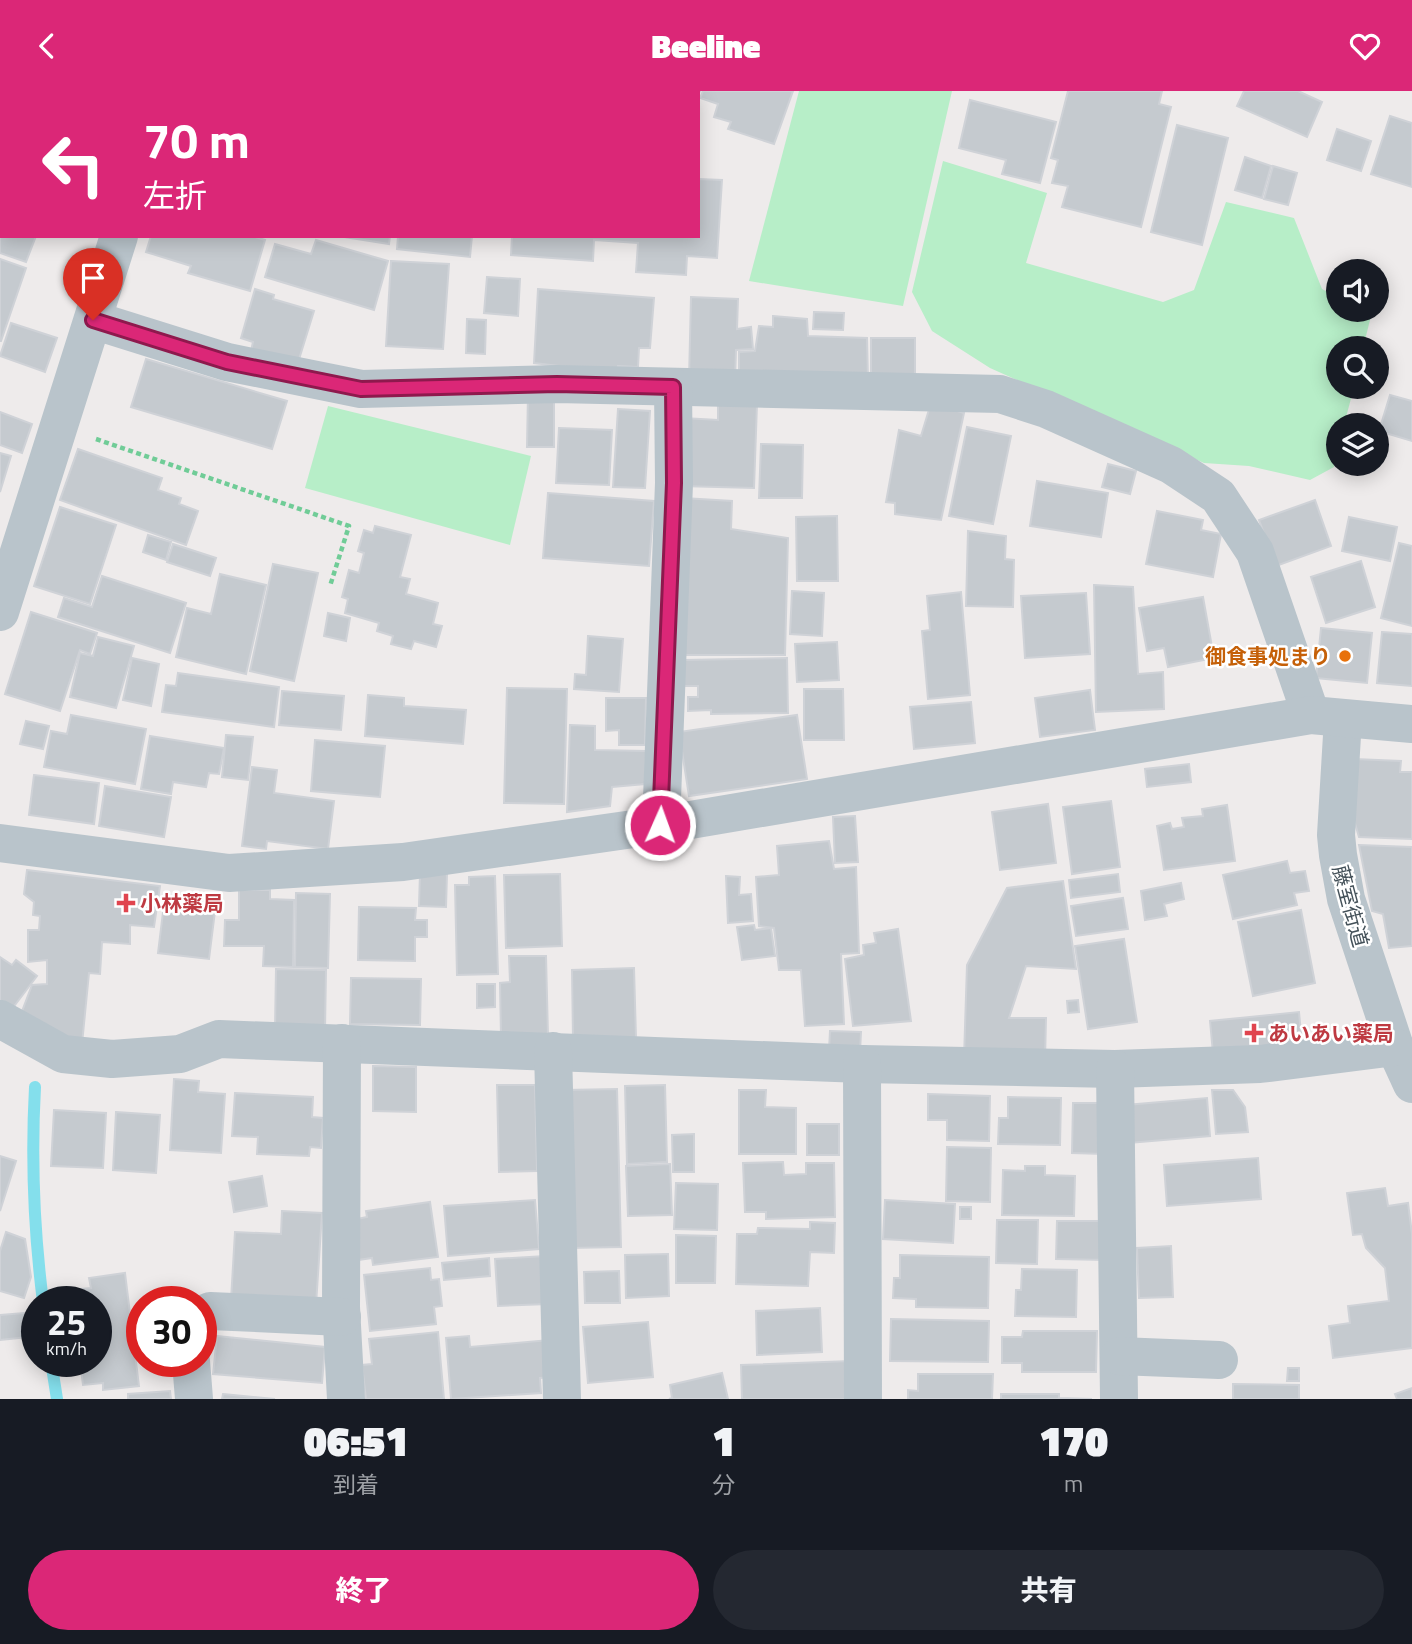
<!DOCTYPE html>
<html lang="ja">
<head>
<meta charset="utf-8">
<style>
  body { margin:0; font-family:"Titillium Web","Noto Sans JP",sans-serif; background:#242831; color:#f1f3f6; height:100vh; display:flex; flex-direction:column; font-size:26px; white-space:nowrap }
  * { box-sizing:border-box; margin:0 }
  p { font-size:23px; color:#9ea1a6 }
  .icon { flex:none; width:38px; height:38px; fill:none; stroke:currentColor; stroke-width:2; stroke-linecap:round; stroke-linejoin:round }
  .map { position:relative; height:1308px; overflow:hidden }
  .details { display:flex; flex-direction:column; background:#171b24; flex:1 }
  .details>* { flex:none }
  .banner { position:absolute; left:0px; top:0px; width:700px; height:147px; box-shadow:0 4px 18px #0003; background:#db2777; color:#fff; overflow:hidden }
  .tools { position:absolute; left:1326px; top:168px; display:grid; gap:14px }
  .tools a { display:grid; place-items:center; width:63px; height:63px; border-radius:50%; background:#171b24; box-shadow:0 4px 18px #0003; font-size:35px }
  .speed { position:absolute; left:21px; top:1195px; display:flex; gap:14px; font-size:35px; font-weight:700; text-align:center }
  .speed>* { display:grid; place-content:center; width:91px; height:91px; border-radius:50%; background:#171b24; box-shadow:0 4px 18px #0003; line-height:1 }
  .speed small { font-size:18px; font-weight:400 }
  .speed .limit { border:10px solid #d22; background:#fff; color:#111 }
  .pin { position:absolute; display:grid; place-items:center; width:60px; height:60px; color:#fff; margin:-72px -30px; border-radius:50% 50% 50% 0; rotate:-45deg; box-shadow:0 0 7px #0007 }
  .pin .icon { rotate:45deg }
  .me { position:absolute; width:77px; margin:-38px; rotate:2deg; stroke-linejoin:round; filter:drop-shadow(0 0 5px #0008) }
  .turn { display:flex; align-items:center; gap:24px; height:147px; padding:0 28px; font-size:32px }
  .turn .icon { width:91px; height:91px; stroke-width:2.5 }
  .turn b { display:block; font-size:49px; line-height:60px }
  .eta { display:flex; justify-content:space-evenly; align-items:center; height:119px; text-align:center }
  .eta b { font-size:42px; font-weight:800; line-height:49px }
  .button { display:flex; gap:14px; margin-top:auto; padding:14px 28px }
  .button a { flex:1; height:80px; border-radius:42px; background:#db2777; color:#fff; font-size:28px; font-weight:800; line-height:80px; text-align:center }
  .button a+a { background:#242831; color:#f1f3f6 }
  header { display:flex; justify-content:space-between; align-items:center; height:91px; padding:0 28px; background:#db2777; color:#fff; font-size:32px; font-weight:800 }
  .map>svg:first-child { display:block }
  .green { fill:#b7eec8 }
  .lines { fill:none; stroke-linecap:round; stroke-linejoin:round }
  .stream { stroke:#84dfec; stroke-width:12 }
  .building { fill:#c5cacf; stroke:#cfd2d7; stroke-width:2 }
  .path { stroke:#70cc97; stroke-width:4.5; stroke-dasharray:5 3.5; stroke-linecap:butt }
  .street { stroke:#b9c4cb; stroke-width:38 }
  .route-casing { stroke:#8e194d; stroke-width:18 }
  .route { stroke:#db2777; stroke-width:12 }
  .food-dot { fill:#e8710a; stroke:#fff; stroke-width:2.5 }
  .health-dot { fill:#e0444e; stroke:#fff; stroke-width:2.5 }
  .labels { text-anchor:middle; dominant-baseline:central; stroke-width:5; stroke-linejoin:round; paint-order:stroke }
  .food-label { font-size:21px; font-weight:bold; fill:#c56008; stroke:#fff; text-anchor:end }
  .health-label { font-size:21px; font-weight:bold; fill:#be3a42; stroke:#fff; text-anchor:start }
  .street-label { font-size:21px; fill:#445159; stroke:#fff }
</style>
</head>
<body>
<header><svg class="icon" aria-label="back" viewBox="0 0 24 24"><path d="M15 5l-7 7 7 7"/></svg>Beeline<svg class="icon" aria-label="heart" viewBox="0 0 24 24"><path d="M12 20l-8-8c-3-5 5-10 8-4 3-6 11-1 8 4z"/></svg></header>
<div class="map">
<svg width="1412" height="1308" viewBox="0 0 1412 1308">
  <rect width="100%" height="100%" fill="#eeebeb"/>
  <g class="green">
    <polygon points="799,0 952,0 903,215 749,190"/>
    <polygon points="943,70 1047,102 1026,172 1163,211 1194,199 1226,111 1294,127 1322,198 1339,207 1339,219 1359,219 1371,225 1363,257 1339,257 1339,296 1354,296 1344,334 1339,334 1339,358 1334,376 1310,389 1249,375 1204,372 990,277 932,240 912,201"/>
    <polygon points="328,315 531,365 510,454 305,397"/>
  </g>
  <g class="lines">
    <g class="stream">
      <path d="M35,996C31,1068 34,1140 43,1211"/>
      <polyline points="51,1270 57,1308"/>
    </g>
  </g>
  <g class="building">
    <rect x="531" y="0" width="71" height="2"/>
    <polygon points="611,0 700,0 698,5 698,2 616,2"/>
    <polygon points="703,0 793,0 774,53 728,38 731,31 714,26 718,13 700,7"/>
    <polygon points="1068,0 1162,0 1159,13 1171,16 1141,136 1062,116 1068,95 1052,92 1058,69 1051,67"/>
    <polygon points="1244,0 1298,0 1322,11 1307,46 1237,15"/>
    <polygon points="970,9 1056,31 1040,92 1002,83 1006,69 959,57"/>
    <polygon points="1390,25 1412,32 1412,96 1371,83"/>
    <polygon points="1177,34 1228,47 1202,154 1151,141"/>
    <polygon points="1337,38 1371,50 1361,80 1327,69"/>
    <polygon points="1245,66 1271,75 1262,107 1235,99"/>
    <polygon points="1273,75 1297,82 1288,114 1264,108"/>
    <polygon points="698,88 722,89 717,167 687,165 686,184 636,181 638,152 594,149 593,170 511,164 512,145 698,145"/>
    <polygon points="0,126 2,126 2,145 36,145 26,171 0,162"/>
    <polygon points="151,145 252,145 265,149 250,200 188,182 191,175 146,161"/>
    <polygon points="338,145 390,145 389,153"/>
    <polygon points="398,145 472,145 470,166 397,158"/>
    <polygon points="316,149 388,170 374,219 265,186 275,153 311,163"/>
    <polygon points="0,168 26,177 1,250 0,250"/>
    <polygon points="391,170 449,173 443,258 386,255"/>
    <polygon points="487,186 520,188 518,225 484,222"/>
    <polygon points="255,198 274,204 273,208 314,220 296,278 250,264 253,251 241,247"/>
    <polygon points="538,198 654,207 650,257 639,257 638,276 618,275 617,282 534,272"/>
    <polygon points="691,206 738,208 737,238 751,236 753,258 736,259 735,290 689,289"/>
    <polygon points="814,221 844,222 843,239 813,238"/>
    <polygon points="773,225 807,228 808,245 867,247 868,289 739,290 739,261 755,260 759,235 773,236"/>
    <polygon points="467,228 486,229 485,263 466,262"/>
    <polygon points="11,232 57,247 45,281 0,265"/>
    <polygon points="871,247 915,247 915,289 871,288"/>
    <polygon points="146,268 287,310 272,358 131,316"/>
    <polygon points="528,302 554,303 554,356 527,356"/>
    <polygon points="1390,304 1412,310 1412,350 1379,340"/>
    <polygon points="718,311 757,313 754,397 681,395 684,327 718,329"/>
    <polygon points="931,312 964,322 941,429 895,423 895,412 886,411 899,339 921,345"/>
    <polygon points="618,318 650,320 645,397 613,396"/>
    <polygon points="0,321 32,333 22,362 0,354"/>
    <polygon points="967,336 1011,345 993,433 949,425"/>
    <polygon points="559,337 612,339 609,394 556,392"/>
    <polygon points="761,353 803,354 802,407 759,407"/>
    <polygon points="78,358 162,387 158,399 181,407 179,413 198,420 186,454 60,409"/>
    <polygon points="0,362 11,365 0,401"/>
    <polygon points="1108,373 1136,380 1130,403 1102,396"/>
    <polygon points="1037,390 1108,402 1101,446 1030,435"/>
    <polygon points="548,402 654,410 649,475 543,467"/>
    <polygon points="683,407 732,410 731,438 788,447 785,564 678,564"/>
    <polygon points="1315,409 1331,455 1276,475 1259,429"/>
    <polygon points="60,416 116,434 90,513 34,495"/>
    <polygon points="1157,420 1203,429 1201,439 1221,443 1213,486 1146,473"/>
    <polygon points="837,425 838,490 797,490 796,426"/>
    <polygon points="1349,426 1397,436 1390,470 1342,460"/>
    <polygon points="375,435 411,444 400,486 410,488 406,503 438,512 433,533 442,535 436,556 414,550 411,558 391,553 393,545 377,540 379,532 345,522 348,508 342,506 349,479 359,482 364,462 358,460 364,439 373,442"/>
    <polygon points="968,440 1006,445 1005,468 1014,469 1013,516 966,515"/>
    <polygon points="148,444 171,451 166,469 143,461"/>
    <polygon points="1399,452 1412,455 1412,535 1381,527"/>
    <polygon points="173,453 216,467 210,485 167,471"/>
    <polygon points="1361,470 1375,516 1326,532 1311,486"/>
    <polygon points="273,473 318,482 294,590 250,580"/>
    <polygon points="220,483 266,494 246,583 176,566 187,517 211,523"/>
    <polygon points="102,485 186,512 170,562 58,526 64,507 92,516"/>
    <polygon points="1094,494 1133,496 1138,583 1163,581 1164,618 1096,621"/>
    <polygon points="792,500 824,502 822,545 790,543"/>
    <polygon points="961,501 970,604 928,608 922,540 930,539 927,505"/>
    <polygon points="1086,502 1090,563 1025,567 1021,505"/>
    <polygon points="1203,506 1214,567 1168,576 1164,557 1147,560 1139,517"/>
    <polygon points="31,521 97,542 90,563 80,559 60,620 5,603"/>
    <polygon points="328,522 350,527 346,550 324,545"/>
    <polygon points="1321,537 1372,542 1367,592 1316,587"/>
    <polygon points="1382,541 1412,543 1412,595 1377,592"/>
    <polygon points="588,545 623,548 619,601 574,598 575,583 586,584"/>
    <polygon points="98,546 134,555 116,617 70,606 80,562 93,565"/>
    <polygon points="837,551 839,589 797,591 795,553"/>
    <polygon points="132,567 159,573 151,615 123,609"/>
    <polygon points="787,567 788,622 711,623 711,619 688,620 688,606 698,606 698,595 684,595 684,569"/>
    <polygon points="178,582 279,596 274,636 162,621 166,594 176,595"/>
    <polygon points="507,597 567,598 564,713 504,712"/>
    <polygon points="804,598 843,598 844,649 804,649"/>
    <polygon points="1090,599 1095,639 1040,646 1035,607"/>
    <polygon points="282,600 344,605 341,639 279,634"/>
    <polygon points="368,604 404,607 404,615 466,619 463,653 365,645"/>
    <polygon points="606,607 646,607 645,654 619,654 619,639 606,640"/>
    <polygon points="971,611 975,652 914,658 910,616"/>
    <polygon points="71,624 146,638 135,693 44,676 51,640 67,643"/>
    <polygon points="797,624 807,688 689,705 679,641"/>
    <polygon points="26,630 49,635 43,658 20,653"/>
    <polygon points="570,634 595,635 595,659 646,660 645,693 612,696 610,715 567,721"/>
    <polygon points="226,644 253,646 248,689 222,686"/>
    <polygon points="150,645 224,657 219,683 209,682 206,696 173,691 171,703 141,698"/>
    <polygon points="315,649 385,655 380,706 311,700"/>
    <polygon points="1354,668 1401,670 1400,681 1412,681 1412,748 1359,746 1351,719"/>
    <polygon points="1189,673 1191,691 1147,696 1145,678"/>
    <polygon points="252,676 277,679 274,702 334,710 328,758 267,750 266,758 242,755"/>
    <polygon points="34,684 99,692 94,733 29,724"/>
    <polygon points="105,695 171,706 164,746 99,735"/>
    <polygon points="1111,710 1120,776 1072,783 1063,716"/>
    <polygon points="1048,713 1056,772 1000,779 992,721"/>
    <polygon points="1227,714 1235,770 1164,779 1157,735 1170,732 1172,738 1184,736 1182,727 1203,725 1202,718"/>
    <polygon points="855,725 858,771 835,772 833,726"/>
    <polygon points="829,750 834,778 856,776 859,862 841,863 844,933 805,935 801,879 779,879 774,837 759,835 756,786 779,784 777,755"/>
    <polygon points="1359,754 1412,756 1412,855 1389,857 1383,823 1372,820"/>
    <polygon points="1287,770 1290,782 1305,780 1309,800 1294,802 1297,814 1233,828 1223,784"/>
    <polygon points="27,779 160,795 154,836 130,834 130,853 102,851 100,883 89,882 82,953 21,923 32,894 47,893 47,869 28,871 28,839 39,839 40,825 33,824 34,811 24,803"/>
    <polygon points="420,782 447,783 446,816 419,815"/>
    <polygon points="560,783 562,855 506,857 504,784"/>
    <polygon points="1118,783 1120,801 1071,807 1069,789"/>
    <polygon points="495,785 498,883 457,884 455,794 469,794 469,786"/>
    <polygon points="726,785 740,786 739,804 751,803 753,830 728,832"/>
    <polygon points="1063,790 1076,878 1026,875 1009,927 1046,927 1045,970 964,967 967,874 1007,797"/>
    <polygon points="1181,792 1184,808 1164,813 1167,825 1145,829 1141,800"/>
    <polygon points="239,799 270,799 270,808 294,809 293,876 263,875 264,855 224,855 225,829 239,829"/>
    <polygon points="296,802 330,803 328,877 295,876"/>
    <polygon points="165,805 216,812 209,868 158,862"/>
    <polygon points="1123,807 1128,838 1076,845 1071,815"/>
    <polygon points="359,816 416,817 415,829 427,829 427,846 415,846 415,870 358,869"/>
    <polygon points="1301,819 1315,892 1253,905 1238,831"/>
    <polygon points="754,834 755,839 771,837 775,865 742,869 737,836"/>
    <polygon points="898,838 911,930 853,935 845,868 864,864 863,854 876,852 874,842"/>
    <polygon points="1124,848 1137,931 1088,938 1075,855"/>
    <polygon points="509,865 546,865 548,945 501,946 500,892 510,891"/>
    <polygon points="0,866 12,874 16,869 37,885 12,918 0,910"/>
    <polygon points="634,877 636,947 573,948 572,879"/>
    <polygon points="276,878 326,879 325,939 275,938"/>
    <polygon points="351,887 421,888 420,934 350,933"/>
    <polygon points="477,893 495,893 495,916 477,917"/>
    <polygon points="1078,909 1079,921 1068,922 1067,910"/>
    <polygon points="1299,921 1302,954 1213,962 1210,930"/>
    <polygon points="830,940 861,941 860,961 829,959"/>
    <polygon points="373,975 416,976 416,1021 373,1020"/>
    <polygon points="174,988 199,990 198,1001 225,1003 221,1062 170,1059"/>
    <polygon points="497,994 535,994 537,1080 499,1081"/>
    <polygon points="665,994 667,1071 627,1073 625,995"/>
    <polygon points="617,998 621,1156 569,1157 565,999"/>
    <polygon points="739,999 766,999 765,1016 796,1017 796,1063 739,1063"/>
    <polygon points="1212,999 1233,999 1245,1016 1248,1041 1216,1043"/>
    <polygon points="235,1002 313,1006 312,1026 323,1027 321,1057 310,1056 309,1065 257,1063 258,1046 232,1045"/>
    <polygon points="928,1003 990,1005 989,1050 947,1049 947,1029 928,1029"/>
    <polygon points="1008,1006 1061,1007 1060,1054 998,1053 999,1027 1008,1027"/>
    <polygon points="1207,1007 1210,1045 1129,1052 1126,1014"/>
    <polygon points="1073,1012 1106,1012 1104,1063 1072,1062"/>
    <polygon points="54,1019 106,1022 103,1077 51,1075"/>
    <polygon points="116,1021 160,1024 156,1082 113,1079"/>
    <rect x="807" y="1033" width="32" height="31"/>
    <polygon points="694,1043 694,1081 673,1081 672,1044"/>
    <polygon points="947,1056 991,1057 990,1111 946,1110"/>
    <polygon points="0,1065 16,1070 0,1120"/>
    <polygon points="1258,1067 1261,1108 1167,1115 1164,1074"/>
    <polygon points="783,1071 784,1084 806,1083 806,1072 834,1072 835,1126 766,1128 766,1121 745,1121 743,1072"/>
    <polygon points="670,1073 672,1124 628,1125 626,1075"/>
    <polygon points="1025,1075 1045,1075 1045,1084 1075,1085 1074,1125 1002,1124 1003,1079 1025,1080"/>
    <polygon points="262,1085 267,1115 234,1121 229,1091"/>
    <polygon points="676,1092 718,1093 717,1139 674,1138"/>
    <polygon points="1385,1097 1388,1115 1408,1112 1412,1143 1412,1257 1333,1267 1329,1235 1350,1232 1348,1215 1389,1210 1385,1177 1366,1157 1362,1143 1353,1144 1347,1102"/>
    <polygon points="535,1109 539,1158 448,1165 444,1115"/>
    <polygon points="885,1109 955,1113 953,1152 883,1148"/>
    <polygon points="430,1111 438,1166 373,1174 372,1167 358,1169 352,1129 367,1126 366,1120"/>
    <rect x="960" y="1116" width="11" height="12"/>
    <polygon points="282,1120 322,1122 316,1214 231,1209 235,1141 281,1143"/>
    <polygon points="997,1129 1038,1129 1037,1173 996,1172"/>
    <polygon points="1057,1130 1107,1130 1107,1169 1056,1168"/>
    <polygon points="810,1131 835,1132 834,1162 810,1161 808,1195 736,1193 737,1143 757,1143 758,1137 810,1138"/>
    <polygon points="6,1141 25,1148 31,1186 24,1207 0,1200 0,1160"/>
    <polygon points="676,1144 716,1145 715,1192 676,1192"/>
    <polygon points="1171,1155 1173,1206 1139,1207 1137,1157"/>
    <polygon points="668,1163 669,1205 626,1207 625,1164"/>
    <polygon points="900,1164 989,1166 988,1217 916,1216 916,1208 893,1207 894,1187 900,1187"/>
    <polygon points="545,1165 548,1213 498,1215 495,1168"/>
    <polygon points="489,1167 490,1185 444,1189 442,1172"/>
    <polygon points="430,1177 431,1189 439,1188 442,1215 434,1216 436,1233 370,1240 364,1184"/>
    <polygon points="1022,1178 1077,1179 1076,1226 1015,1225 1016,1199 1021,1199"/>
    <polygon points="619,1180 620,1212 585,1212 584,1181"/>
    <polygon points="125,1182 139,1295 103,1299 103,1292 83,1294 80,1270 96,1270 96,1211 72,1211 71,1199 91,1197 89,1187"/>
    <polygon points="820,1217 822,1261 757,1264 756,1220"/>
    <polygon points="36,1221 37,1245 0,1249 0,1224"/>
    <polygon points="891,1228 989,1230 988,1271 890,1270"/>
    <polygon points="648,1231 653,1286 588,1292 583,1236"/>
    <polygon points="1023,1240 1097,1240 1096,1281 1022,1281 1022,1272 1002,1272 1002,1246 1022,1246"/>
    <polygon points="438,1241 444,1308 366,1308 362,1274 372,1273 369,1248"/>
    <polygon points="217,1245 325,1256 322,1292 213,1283"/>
    <polygon points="469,1245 470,1256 549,1249 552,1286 540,1287 541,1302 451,1308 446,1247"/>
    <polygon points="851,1270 853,1308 742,1308 741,1274"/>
    <polygon points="1288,1277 1299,1277 1299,1290 1287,1290"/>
    <polygon points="722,1282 728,1308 669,1308 672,1307 670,1294"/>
    <polygon points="918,1283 993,1283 992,1308 908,1308 908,1299 918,1300"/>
    <polygon points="1233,1293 1299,1294 1299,1308 1233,1308"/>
    <polygon points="1412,1297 1412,1308 1397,1308 1395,1303"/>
    <polygon points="170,1300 171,1308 128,1308 128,1303"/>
    <polygon points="223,1303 275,1308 222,1308"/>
    <polygon points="1001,1303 1059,1303 1059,1307 1092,1308 1001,1308"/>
  </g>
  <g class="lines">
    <polyline class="path" points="96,348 349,435 330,495"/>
    <g class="street">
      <polyline points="164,2 164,0"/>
      <polyline points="0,14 2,15"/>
      <polyline points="93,229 227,271 361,298 557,293 1000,303 1046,318 1171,374 1218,405 1255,461 1311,624"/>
      <polyline points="0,521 119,145"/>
      <polyline points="1343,628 1336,744 1338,764 1346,808 1395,956 1412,993"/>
      <polyline points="661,734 674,392 673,296"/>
      <polyline points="0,752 229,782 403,771 661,734 1311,624 1412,633"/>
      <polyline points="0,928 63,963 112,968 180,963 219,948 862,973 1115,978 1260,973 1395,956"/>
      <polyline points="342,952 341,1216 346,1308"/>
      <polyline points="553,960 562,1308"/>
      <polyline points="862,973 863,1308"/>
      <polyline points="1115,978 1119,1308"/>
      <polyline points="201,1224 210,1220 342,1226"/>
      <polyline points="1119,1265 1219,1269"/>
      <polyline points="191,1270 194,1308"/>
    </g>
  </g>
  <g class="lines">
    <defs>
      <polyline id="route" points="93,229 227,271 361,298 557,293 673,296 674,392 660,734"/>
    </defs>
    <use href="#route" class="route-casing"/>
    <use href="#route" class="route"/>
  </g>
  <circle class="food-dot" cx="1345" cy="565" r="7"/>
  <g class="health-dot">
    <path d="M122.5 801.5h7v7h7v7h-7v7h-7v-7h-7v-7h7z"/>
    <path d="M1250.5 931.5h7v7h7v7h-7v7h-7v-7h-7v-7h7z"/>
  </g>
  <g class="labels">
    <g class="food-label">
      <text x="1331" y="565">御食事処まり</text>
    </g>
    <g class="health-label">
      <text x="140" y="812">小林薬局</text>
      <text x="1268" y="942">あいあい薬局</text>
    </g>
    <g class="street-label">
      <text transform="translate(1351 815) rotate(75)">藤室街道</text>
    </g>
  </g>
</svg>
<div class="tools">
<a><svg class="icon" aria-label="sound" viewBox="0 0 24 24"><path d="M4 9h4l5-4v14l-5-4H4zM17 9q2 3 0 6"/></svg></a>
<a><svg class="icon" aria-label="search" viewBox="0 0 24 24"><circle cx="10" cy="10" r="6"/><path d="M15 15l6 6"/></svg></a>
<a><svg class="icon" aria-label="layers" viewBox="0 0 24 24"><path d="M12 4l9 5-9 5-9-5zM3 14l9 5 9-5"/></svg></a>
</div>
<div class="speed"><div>25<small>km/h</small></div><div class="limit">30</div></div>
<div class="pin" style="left:93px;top:229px;background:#d93025"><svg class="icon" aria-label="arrive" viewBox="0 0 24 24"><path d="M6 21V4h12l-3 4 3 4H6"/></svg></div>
<svg class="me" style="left:660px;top:734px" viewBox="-20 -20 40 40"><circle r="17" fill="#db2777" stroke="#fff" stroke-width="3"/><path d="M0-11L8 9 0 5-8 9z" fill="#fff"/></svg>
<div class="banner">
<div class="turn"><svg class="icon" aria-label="left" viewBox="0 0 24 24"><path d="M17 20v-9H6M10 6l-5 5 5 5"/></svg><div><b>70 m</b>左折</div></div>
</div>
</div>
<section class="details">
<div class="eta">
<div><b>06:51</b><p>到着</p></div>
<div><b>1</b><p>分</p></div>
<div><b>170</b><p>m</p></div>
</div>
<div class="button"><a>終了</a><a>共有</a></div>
</section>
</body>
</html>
